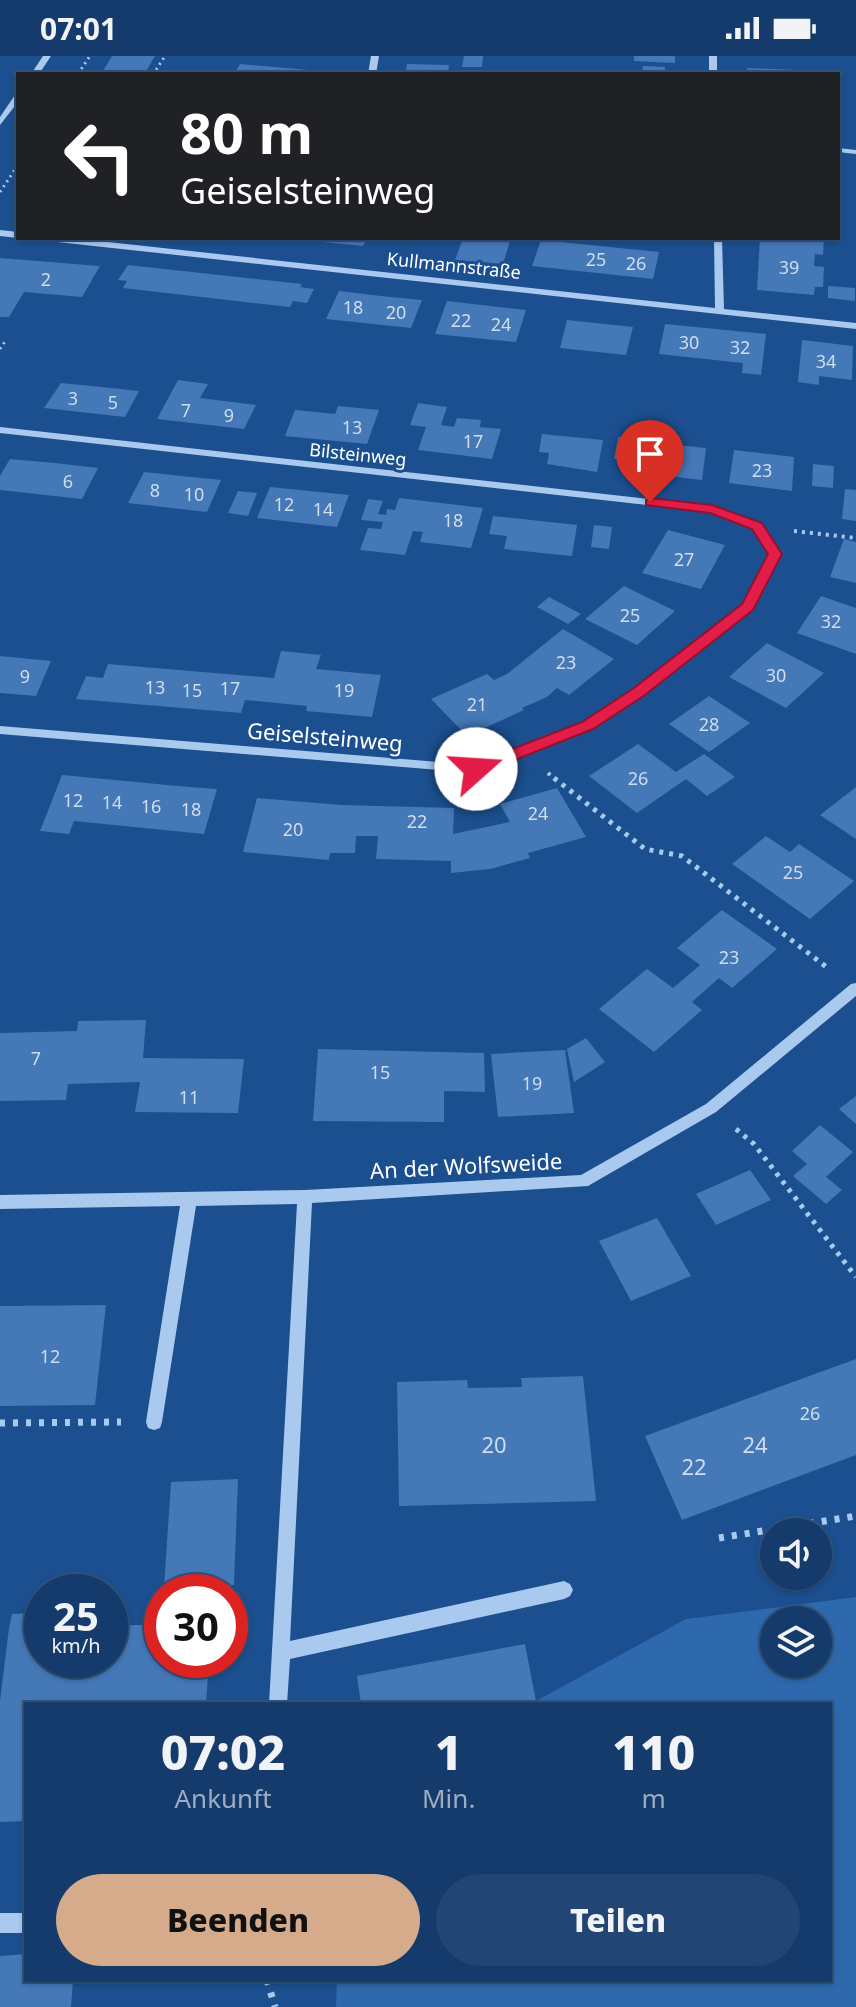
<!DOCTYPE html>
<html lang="de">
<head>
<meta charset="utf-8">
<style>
  body { margin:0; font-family:"Noto Sans",sans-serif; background:#214673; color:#f1f3f6; height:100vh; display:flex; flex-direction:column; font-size:30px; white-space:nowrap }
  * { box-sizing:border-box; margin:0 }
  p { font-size:26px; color:#9dadc1 }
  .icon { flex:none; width:44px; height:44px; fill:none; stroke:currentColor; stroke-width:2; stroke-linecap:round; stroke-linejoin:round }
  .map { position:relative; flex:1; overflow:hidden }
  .side { position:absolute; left:24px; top:1646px; width:808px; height:280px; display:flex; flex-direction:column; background:#143b6b; border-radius:0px; box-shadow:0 2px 6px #0004,0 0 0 2px #33557e }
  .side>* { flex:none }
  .banner { position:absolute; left:16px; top:16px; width:824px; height:168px; border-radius:0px; box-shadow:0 2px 6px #0004,0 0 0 2px #33557e; background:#202124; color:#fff; overflow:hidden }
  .controls { position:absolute; left:760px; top:1462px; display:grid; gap:16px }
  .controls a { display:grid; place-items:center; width:72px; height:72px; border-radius:50%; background:#143b6b; box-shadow:0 2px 6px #0004,0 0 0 2px #33557e; font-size:40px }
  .speed { position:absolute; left:24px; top:1518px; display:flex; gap:16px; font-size:40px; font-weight:700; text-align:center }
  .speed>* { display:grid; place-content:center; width:104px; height:104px; border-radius:50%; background:#143b6b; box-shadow:0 2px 6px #0004,0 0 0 2px #33557e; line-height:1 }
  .speed small { font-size:20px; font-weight:400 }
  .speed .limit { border:12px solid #d22; background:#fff; color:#111 }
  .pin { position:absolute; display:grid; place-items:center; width:68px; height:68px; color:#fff; margin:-82px -34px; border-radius:50% 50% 50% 0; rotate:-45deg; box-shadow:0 0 8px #0007 }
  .pin .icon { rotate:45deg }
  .me { position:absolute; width:88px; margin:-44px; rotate:71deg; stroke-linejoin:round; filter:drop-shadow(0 0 6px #0008) }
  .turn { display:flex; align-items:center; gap:28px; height:168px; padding:0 32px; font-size:36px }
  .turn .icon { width:104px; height:104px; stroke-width:2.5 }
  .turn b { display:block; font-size:56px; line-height:68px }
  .eta { display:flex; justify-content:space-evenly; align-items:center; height:136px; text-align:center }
  .eta b { font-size:48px; font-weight:800; line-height:56px }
  .button { display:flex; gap:16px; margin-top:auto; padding:16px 32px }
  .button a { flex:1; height:92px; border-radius:48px; background:#d6ab8b; color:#111; font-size:32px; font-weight:800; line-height:92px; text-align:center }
  .button a+a { background:#214673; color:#f1f3f6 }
  .status { display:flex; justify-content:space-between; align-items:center; height:56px; padding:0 40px; background:#143b6b; direction:ltr }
  .status svg { height:22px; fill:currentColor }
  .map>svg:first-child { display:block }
  .green { fill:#2e69ad; fill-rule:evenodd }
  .building { fill:#4478b7 }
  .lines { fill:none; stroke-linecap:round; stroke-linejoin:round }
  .path-far3 { stroke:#a9c9ee; stroke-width:3; stroke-dasharray:2 4; stroke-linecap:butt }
  .path-far2 { stroke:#a9c9ee; stroke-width:4; stroke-dasharray:3 5; stroke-linecap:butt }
  .path-far1 { stroke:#a9c9ee; stroke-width:5; stroke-dasharray:4 6; stroke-linecap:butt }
  .path { stroke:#a9c9ee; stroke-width:7; stroke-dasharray:5 8; stroke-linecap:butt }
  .minor { fill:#a9c9ee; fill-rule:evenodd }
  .route { fill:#e11d48; stroke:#92132f; stroke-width:2 }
  .labels { text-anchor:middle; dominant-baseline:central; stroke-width:6; stroke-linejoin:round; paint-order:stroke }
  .number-label { font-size:18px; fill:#d0dded }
  .far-street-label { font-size:18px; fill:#fff; stroke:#1b4f8f }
  .street-label { font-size:22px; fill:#fff; stroke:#1b4f8f }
  .near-number-label { font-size:22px; fill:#d0dded }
</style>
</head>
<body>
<div class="status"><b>07:01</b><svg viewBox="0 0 49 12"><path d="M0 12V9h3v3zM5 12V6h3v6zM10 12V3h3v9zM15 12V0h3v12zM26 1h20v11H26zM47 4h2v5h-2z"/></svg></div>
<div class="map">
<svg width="856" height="1951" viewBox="0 0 856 1951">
  <rect width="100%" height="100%" fill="#1b4f8f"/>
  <path class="green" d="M856,1541V1951H336L337,1924H830V1648H519L536,1645L686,1563ZM774,1564H818V1608H774Z"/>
  <g class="building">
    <polygon points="112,0 155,0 145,17 103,15"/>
    <polygon points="464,0 483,0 482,11 462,11"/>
    <polygon points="634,0 675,0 675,7 634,5"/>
    <polygon points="240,8 332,16 332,18 234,18"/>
    <polygon points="407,8 449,9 448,18 405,18"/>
    <polygon points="643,10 665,11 665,18 642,18"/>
    <polygon points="747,12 800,14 801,18 748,18"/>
    <polygon points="324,182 367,182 363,190 322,186"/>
    <polygon points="463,182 511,182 503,208 455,204"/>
    <polygon points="760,182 824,182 823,199 815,198 814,210 824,211 823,231 815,231 814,239 757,234"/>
    <polygon points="541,184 659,196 653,223 532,210"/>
    <polygon points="0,202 100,210 82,241 24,236 9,261 0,261"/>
    <polygon points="128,209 302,228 300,231 314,233 307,247 293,245 290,251 123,232 127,225 118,224"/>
    <polygon points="828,230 855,232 855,245 828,242"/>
    <polygon points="339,235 381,240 422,244 411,272 326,263"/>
    <polygon points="447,245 526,254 516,286 435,278"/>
    <polygon points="567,264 633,271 626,299 560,292"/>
    <polygon points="665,268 766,278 761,319 742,317 743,307 659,298"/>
    <polygon points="802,284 853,290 852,324 819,320 819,329 798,326"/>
    <polygon points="178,324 208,328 200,342 256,349 244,373 157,363"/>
    <polygon points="61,327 102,331 139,335 125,361 44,352"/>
    <polygon points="418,347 447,351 441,369 454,371 457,362 481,364 480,371 501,373 492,403 418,394 426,371 410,369"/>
    <polygon points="338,350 379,354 367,388 285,380 295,354 335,358"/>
    <polygon points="542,378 603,384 597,416 547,408 549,397 539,396"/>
    <polygon points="636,380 658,382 657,387 706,392 702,424 651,418 653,407 614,403 618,381 635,382"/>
    <polygon points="734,394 794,401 792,435 729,427"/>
    <polygon points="10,403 55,407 98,412 82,443 0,434 0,420"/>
    <polygon points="813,408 834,410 833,432 812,430"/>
    <polygon points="144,416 182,420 221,424 207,456 128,447"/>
    <polygon points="270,431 310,435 349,439 337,471 257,462"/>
    <polygon points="845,433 856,434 856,465 842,463"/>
    <polygon points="238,435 257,437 248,460 228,457"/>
    <polygon points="399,442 483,452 471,492 420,486 423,476 413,475 405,499 360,494 368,472 381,473 383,466 361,464 368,443 383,445 378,458 386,459 387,453 395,454"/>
    <polygon points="493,460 577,469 572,500 504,493 507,480 489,478"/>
    <polygon points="594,469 612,471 609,493 591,491"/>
    <polygon points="668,474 725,489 701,533 642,517"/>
    <polygon points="844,483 856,486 856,527 830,521"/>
    <polygon points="624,530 675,555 637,589 585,563"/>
    <polygon points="821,540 856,552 856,598 797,577"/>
    <polygon points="549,541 581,558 568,568 537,551"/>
    <polygon points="563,573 614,603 569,639 557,632 547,641 522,652 524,654 467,680 431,643 487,618 494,624 507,618"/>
    <polygon points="767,587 824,617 786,652 729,621"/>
    <polygon points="281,595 321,599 316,613 381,619 372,661 306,655 307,650 245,644 241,657 76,643 86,620 103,622 108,608 274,622"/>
    <polygon points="0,600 51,605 36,640 0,637"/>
    <polygon points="709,640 750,667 709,696 669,668"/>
    <polygon points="638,688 676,716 704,698 735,721 707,740 686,723 637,757 589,720"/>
    <polygon points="62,719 178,730 217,733 204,778 74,765 69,778 40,775"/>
    <polygon points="856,731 856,783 820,759"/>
    <polygon points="557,732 586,781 528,797 530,802 490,813 451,817 451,805 376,803 378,780 356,780 355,797 330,797 329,804 243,796 257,742 341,749 454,752 453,778 510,766 500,748"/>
    <polygon points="766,780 790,796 799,788 854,825 810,863 732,808"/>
    <polygon points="722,854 777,893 732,932 719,922 692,946 702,954 654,996 599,953 647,913 673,932 700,909 677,892"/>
    <polygon points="146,964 143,1002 244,1003 238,1057 135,1056 140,1026 68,1028 66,1044 0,1045 0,977 77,975 78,965"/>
    <polygon points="586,982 605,1006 574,1026 567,993"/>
    <polygon points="318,993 484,997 485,1036 444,1035 444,1066 313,1065"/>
    <polygon points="565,994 574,1057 498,1061 491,998"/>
    <polygon points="856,1040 856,1068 839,1053"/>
    <polygon points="820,1069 853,1096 826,1121 842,1134 826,1148 793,1120 807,1108 792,1095"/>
    <polygon points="750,1114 771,1144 716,1169 696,1138"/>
    <polygon points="657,1162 691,1220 631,1245 599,1185"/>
    <polygon points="106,1249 95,1349 0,1350 0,1250"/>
    <polygon points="856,1303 856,1399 682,1464 645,1380"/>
    <polygon points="583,1320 596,1445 399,1450 397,1326 467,1324 468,1332 522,1331 521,1322"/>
    <polygon points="238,1423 234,1529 164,1532 171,1426"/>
    <polygon points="42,1557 42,1604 110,1604 110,1570 162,1568 162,1604 209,1604 206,1648 26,1648 26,1765 0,1766 0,1645 9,1572 12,1558"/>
    <polygon points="525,1588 536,1645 519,1648 361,1648 357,1620"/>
    <polygon points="26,1898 26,1924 73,1924 71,1951 0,1951 0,1900"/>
  </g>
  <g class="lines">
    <g class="path-far3">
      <polyline points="78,18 90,0"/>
      <polyline points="145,18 156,14 165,0"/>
      <polyline points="0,136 18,109"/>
      <polyline points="0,293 6,284"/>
    </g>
    <g class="path-far2">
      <polyline points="794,475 856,482"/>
      <polyline points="548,717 556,724"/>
    </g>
    <g class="path-far1">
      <polyline points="554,722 645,793 682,800 829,913"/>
      <polyline points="736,1073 754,1088 856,1221"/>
    </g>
    <g class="path">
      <polyline points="0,1367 121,1366"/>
      <polyline points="719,1482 856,1460"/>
      <polyline points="267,1924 275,1951"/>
    </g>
    <g class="minor">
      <polygon points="43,0 51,0 39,18 31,18"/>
      <polygon points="371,0 379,0 376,18 368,18"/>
      <rect x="709" y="0" width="8" height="18"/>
      <polygon points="15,39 18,39 18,46 0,69 0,61"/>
      <polygon points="838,92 856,94 856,98 838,96"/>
      <polygon points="0,174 18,176 18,182 0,180"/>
      <polygon points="44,182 71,182 715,252 714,182 722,182 724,253 856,267 856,273 48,185"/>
      <polygon points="0,371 712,450 761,468 780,498 752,554 643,639 592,673 476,717 0,678 0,670 475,709 584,667 635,633 744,549 770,498 753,472 710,456 0,377"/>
      <polygon points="856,927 856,940 716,1056 588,1130 312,1147 290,1585 564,1525 570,1528 573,1534 570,1540 564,1543 290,1603 287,1648 269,1648 297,1148 196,1150 162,1366 160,1372 154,1374 148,1372 146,1366 180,1150 0,1153 0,1139 305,1134 581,1119 706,1048 851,928"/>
      <rect x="0" y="1857" width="26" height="20"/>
    </g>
  </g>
  <polygon class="route" points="650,442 712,449 762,467 782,498 753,554 645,639 593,673 482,717 471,717 471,709 582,666 634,632 742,548 768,498 752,473 710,457 646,449 646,444"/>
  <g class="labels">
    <g class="number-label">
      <text x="596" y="203">25</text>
      <text x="636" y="207">26</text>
      <text x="789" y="211">39</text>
      <text x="46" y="223">2</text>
      <text x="353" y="251">18</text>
      <text x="396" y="256">20</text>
      <text x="461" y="264">22</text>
      <text x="501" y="268">24</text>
      <text x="689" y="286">30</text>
      <text x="740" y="291">32</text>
      <text x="826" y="305">34</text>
      <text x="73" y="342">3</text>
      <text x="113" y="346">5</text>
      <text x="186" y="354">7</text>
      <text x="229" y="359">9</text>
      <text x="352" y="371">13</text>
      <text x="473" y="385">17</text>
      <text x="762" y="414">23</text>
      <text x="68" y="425">6</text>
      <text x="155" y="434">8</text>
      <text x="194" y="438">10</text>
      <text x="284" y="448">12</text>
      <text x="323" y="453">14</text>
      <text x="453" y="464">18</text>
      <text x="684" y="503">27</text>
      <text x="630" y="559">25</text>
      <text x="831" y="565">32</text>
      <text x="566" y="606">23</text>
      <text x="776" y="619">30</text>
      <text x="25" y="620">9</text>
      <text x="155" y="631">13</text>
      <text x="230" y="632">17</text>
      <text x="192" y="634">15</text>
      <text x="344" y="634">19</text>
      <text x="477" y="648">21</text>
      <text x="709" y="668">28</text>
      <text x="638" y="722">26</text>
      <text x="73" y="744">12</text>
      <text x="112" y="746">14</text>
      <text x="151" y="750">16</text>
      <text x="191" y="753">18</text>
      <text x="538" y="757">24</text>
      <text x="417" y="765">22</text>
      <text x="293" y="773">20</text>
      <text x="793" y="816">25</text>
      <text x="729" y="901">23</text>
      <text x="36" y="1002">7</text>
      <text x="380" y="1016">15</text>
      <text x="532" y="1027">19</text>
      <text x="189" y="1041">11</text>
      <text x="50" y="1300">12</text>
      <text x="810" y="1357">26</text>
    </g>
    <g class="far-street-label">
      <text transform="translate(454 209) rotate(6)">Kullmannstraße</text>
      <text transform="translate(358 398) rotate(6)">Bilsteinweg</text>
    </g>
    <g class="street-label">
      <text transform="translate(325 680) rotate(5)">Geiselsteinweg</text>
      <text transform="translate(466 1109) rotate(-3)">An der Wolfsweide</text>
    </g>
    <g class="near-number-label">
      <text x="494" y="1388">20</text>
      <text x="755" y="1388">24</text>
      <text x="694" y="1410">22</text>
    </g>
  </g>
</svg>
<div class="controls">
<a><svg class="icon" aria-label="sound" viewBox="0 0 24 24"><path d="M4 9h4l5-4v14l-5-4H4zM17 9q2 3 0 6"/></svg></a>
<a><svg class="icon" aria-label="layers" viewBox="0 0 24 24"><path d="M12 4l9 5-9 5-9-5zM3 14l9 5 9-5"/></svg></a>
</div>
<div class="speed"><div>25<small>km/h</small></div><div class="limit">30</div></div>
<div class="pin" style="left:650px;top:446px;background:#d93025"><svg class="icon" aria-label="arrive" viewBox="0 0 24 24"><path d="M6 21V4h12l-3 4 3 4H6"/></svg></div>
<svg class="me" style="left:476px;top:713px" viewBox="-20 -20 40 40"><circle r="19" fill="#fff"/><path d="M0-13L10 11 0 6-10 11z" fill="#e11d48"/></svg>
<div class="banner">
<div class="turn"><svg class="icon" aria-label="left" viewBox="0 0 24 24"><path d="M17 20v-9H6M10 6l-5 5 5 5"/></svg><div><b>80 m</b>Geiselsteinweg</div></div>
</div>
<section class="side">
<div class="eta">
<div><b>07:02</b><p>Ankunft</p></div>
<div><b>1</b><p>Min.</p></div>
<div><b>110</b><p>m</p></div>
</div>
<div class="button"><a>Beenden</a><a>Teilen</a></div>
</section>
</div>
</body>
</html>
